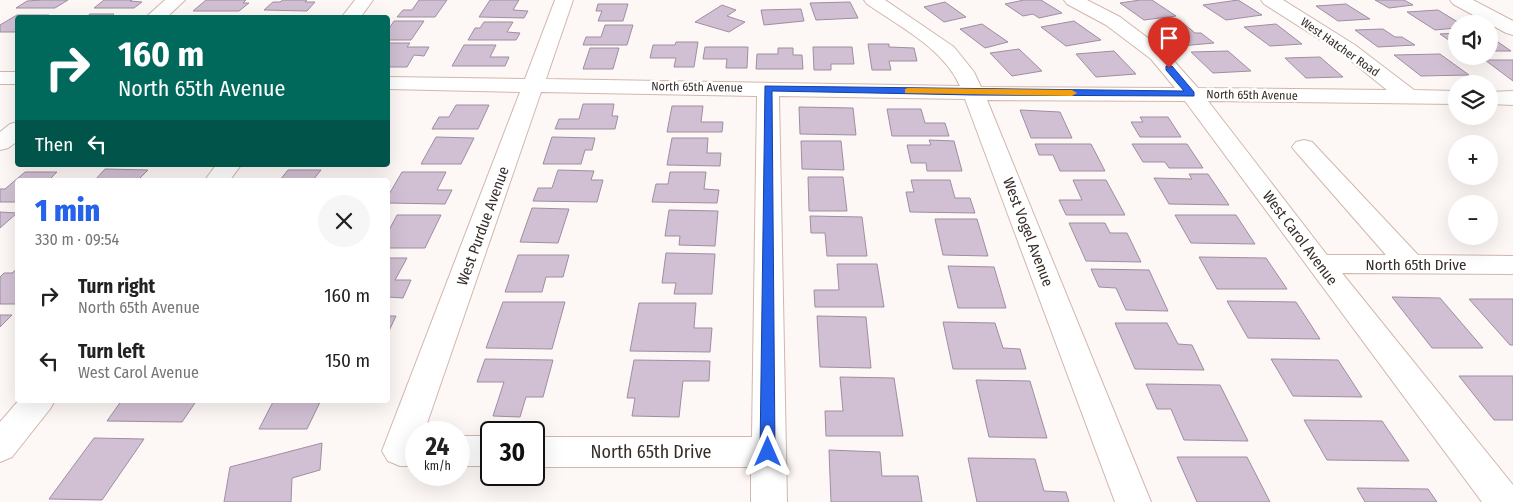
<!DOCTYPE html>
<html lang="en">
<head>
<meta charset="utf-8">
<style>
  body { margin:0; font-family:"Fira Sans Condensed",sans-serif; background:#f6f6f6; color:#222; height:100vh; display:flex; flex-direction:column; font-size:19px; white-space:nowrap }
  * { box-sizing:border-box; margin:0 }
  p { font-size:16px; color:#767676 }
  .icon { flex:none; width:28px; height:28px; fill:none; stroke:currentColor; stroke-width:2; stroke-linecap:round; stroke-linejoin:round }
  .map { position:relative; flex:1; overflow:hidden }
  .side { position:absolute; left:15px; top:178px; width:375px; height:225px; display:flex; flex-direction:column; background:#fff; border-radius:5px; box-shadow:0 5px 20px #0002 }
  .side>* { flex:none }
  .top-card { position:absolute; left:15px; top:15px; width:375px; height:152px; border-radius:5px; box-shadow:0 5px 20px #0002; background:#00695c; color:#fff; overflow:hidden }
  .buttons { position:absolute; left:1448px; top:15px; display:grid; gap:10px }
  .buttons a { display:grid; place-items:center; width:50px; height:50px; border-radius:50%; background:#fff; box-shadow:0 5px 20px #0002; font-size:25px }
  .speed { position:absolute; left:405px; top:421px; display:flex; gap:10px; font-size:25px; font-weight:700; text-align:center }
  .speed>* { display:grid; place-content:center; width:65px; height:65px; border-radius:50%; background:#fff; box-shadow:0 5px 20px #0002; line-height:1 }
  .speed small { font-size:12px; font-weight:400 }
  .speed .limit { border:2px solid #111; border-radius:8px; background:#fff; color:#111 }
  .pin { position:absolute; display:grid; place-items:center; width:42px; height:42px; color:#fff; margin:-51px -21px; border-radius:50% 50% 50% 0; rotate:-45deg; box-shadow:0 0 5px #0007 }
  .pin .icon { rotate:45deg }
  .me { position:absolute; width:55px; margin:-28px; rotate:0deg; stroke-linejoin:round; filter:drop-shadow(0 0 4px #0008) }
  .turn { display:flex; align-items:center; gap:18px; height:105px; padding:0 20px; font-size:22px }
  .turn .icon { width:65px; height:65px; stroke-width:2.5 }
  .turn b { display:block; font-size:35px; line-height:42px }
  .then { display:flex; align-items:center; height:48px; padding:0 20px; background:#0003; gap:10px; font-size:19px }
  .round { display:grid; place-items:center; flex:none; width:52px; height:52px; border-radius:26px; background:#f6f6f6 }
  .headline { display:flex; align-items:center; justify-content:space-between; height:85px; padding:0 20px }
  h1 { font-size:30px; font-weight:800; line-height:38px; color:#2563eb }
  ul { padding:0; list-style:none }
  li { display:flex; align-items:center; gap:15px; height:65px; padding:0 20px }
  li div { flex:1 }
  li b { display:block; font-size:19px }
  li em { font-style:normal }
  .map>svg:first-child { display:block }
  .building { fill:#d1c0d3; stroke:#9f8ea1 }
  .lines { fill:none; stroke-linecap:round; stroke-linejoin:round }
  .minor-casing { stroke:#d1b7ac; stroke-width:2 }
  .minor { fill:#fff; fill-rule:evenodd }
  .route { fill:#2563eb; stroke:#184099 }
  .slow { fill:#f59e0b }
  .labels { text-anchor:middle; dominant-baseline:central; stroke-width:5; stroke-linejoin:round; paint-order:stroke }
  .far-street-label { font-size:12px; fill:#362c28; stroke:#fff }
  .street-label { font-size:15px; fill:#362c28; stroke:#fff }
  .near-street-label { font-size:18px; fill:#362c28; stroke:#fff }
</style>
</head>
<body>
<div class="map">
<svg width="1513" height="502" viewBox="0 0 1513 502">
  <rect width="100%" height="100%" fill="#fdf7f5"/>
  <g class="building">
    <polygon points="42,0 68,0 55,8 16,8 27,1"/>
    <polygon points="104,0 132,0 130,1 142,2 134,8 94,8"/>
    <polygon points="206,0 246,0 243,3 249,3 239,11 193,11"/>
    <polygon points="283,0 307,0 305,2 315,2 307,11 264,10 273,2 280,2"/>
    <polygon points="419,0 447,0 435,17 397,17 403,10 412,10"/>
    <polygon points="490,0 519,0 513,10 528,11 524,18 479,17"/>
    <polygon points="1024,0 1041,0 1062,13 1039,18 1033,14 1023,16 1005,4"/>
    <polygon points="1140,0 1152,0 1176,16 1144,20 1120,3"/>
    <polygon points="1238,0 1262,15 1226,20 1203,5"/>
    <polygon points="1375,0 1404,0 1413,5 1389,8"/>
    <polygon points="850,2 858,18 816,20 810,3"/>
    <polygon points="945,2 966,17 944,22 924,7"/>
    <polygon points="598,4 628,4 623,21 598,21 602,11 596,11"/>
    <polygon points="1346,4 1370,19 1338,21 1316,6"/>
    <polygon points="722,5 736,10 727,16 745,22 729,32 695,22"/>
    <polygon points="801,9 804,21 764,25 761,10"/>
    <polygon points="1438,10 1461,24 1456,24 1456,28 1435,30 1407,12"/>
    <polygon points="90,14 114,14 110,18 85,18"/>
    <polygon points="17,15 49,15 46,18 18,18 18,32 0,32 0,25"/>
    <polygon points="394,21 424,21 411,40 388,40 388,30"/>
    <polygon points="1074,21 1101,40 1066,46 1041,27"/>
    <polygon points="484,22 513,22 507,32 520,33 516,40 468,40 475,28 480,28"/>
    <polygon points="982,24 1008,42 985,48 960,29"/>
    <polygon points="1184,24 1195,33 1201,33 1214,43 1180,46 1157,27"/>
    <polygon points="1276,24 1302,44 1270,46 1244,27"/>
    <polygon points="605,25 633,25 627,45 583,45 586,37 601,37"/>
    <polygon points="1383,29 1395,37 1402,37 1415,45 1378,47 1355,30"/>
    <polygon points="1456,33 1456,45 1440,34"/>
    <polygon points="1489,40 1495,40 1511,51 1489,51"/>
    <polygon points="676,42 698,42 694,67 674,67 676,58 650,58 653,45 675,45"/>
    <polygon points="388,43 410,43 407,47 429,47 424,56 414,55 407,67 388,67"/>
    <polygon points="868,44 889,44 889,47 914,48 917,61 889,61 891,70 872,70"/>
    <polygon points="464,45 496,45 490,57 509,57 505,66 452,66"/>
    <polygon points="705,47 748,47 747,68 726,68 727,59 703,59"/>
    <polygon points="813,47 852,47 854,64 831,64 831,70 814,70"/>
    <polygon points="590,48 619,48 613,69 583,69"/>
    <polygon points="778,48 793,48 793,55 802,55 803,69 756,69 757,54 778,54"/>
    <polygon points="1019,49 1042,71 1012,76 990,53"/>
    <polygon points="1114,51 1136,74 1096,77 1076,54"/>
    <polygon points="1228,51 1251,71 1213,73 1191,52"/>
    <polygon points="1440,54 1469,75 1421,76 1394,55"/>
    <polygon points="1320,57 1343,77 1306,78 1285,58"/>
    <polygon points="1485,60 1513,60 1513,81"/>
    <polygon points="583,104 614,104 612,116 618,116 615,129 555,129 559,119 579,119"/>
    <polygon points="456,105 489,105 478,129 432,129 439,117 449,117"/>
    <polygon points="672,106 703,106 701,122 723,122 722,132 667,132"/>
    <polygon points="799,107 853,108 856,135 800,134"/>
    <polygon points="887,109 921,109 925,123 945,123 949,136 892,136"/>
    <polygon points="1020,110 1060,112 1072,138 1031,138"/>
    <polygon points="1140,117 1168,117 1181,137 1140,137 1131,122 1143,122"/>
    <polygon points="436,137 474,138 461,164 421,164"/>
    <polygon points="552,137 595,138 592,150 585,150 581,164 543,164"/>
    <polygon points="672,138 708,138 707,153 721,153 720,166 667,165"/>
    <polygon points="929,140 954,141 962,171 927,171 926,163 911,163 907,145 931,145"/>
    <polygon points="801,141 841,141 844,170 802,169"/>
    <polygon points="1035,144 1091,144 1105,171 1060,171 1053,155 1039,155"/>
    <polygon points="1132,144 1187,144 1203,168 1169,168 1165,162 1143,162"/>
    <polygon points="105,169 148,170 138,180 95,180"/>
    <polygon points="288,170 321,170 313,180 280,180"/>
    <polygon points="558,170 594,171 591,180 603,180 597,202 533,201 538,188 552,188"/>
    <polygon points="25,172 57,172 49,180 18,180 18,202 0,202 0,189 5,189"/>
    <polygon points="402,172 446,172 437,190 452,190 445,204 388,203 388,196"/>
    <polygon points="670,172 706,172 704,189 719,190 717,203 652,202 656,184 668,184"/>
    <polygon points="1189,174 1208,174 1229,205 1169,204 1154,178 1192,179"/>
    <polygon points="808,177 843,177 847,211 809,211"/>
    <polygon points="911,180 950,180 955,198 970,198 975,213 910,212 906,192 914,192"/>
    <polygon points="1073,180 1106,180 1125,215 1066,215 1059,200 1082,200"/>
    <polygon points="532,208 569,209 558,243 520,242"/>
    <polygon points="669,210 718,211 715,246 679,245 680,236 665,236"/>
    <polygon points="0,212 17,213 0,228"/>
    <polygon points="397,215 441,215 425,248 388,248 388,232"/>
    <polygon points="1175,215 1236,215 1255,244 1191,243"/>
    <polygon points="810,216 862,217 867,256 827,256 825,233 811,233"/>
    <polygon points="935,219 977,219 988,256 943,255"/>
    <polygon points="1069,223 1105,223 1110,233 1127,233 1141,262 1086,261"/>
    <polygon points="666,253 715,254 712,294 674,294 676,283 662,283"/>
    <polygon points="518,255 569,255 563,277 546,277 542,292 505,292"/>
    <polygon points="1199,257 1266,258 1287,289 1217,289"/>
    <polygon points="388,258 407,258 395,280 411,280 403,298 388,297"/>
    <polygon points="837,264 877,264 884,307 815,307 814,290 839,290"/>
    <polygon points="948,266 994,267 1006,308 958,308"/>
    <polygon points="18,268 18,304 0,304 0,277 4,273 12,273"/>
    <polygon points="1091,269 1149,270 1168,311 1126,310 1116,288 1099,287"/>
    <polygon points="1392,297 1440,298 1483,348 1432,348"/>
    <polygon points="1469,299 1513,299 1513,345 1510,345"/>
    <polygon points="1227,301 1296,302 1320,339 1248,338"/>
    <polygon points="503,302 565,302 552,349 486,348"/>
    <polygon points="639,303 696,303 694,328 712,328 710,352 630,351"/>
    <polygon points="0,315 12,315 0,327"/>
    <polygon points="388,316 396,316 388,333"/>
    <polygon points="817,316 866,317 871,368 820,367"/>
    <polygon points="943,322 995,323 1003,348 1020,349 1026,369 953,369"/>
    <polygon points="1115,323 1167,323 1178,344 1192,345 1204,370 1135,369"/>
    <polygon points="485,359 553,360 543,397 526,397 520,417 493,416 504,382 477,382"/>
    <polygon points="1271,359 1338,360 1362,397 1293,396"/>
    <polygon points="634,360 710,361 709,381 683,381 679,417 632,416 635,398 627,398"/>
    <polygon points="1459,376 1513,376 1513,420 1494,420"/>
    <polygon points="840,377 894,378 903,436 826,436 825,411 843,411"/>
    <polygon points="976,380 1030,381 1047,438 989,437"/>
    <polygon points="1146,384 1220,385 1248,441 1184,440 1171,409 1157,409"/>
    <polygon points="122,400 197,400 182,422 107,421"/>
    <polygon points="274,400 321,400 307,429 259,429"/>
    <polygon points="1304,420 1382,421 1409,461 1327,460"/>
    <polygon points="94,438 144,439 102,500 49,499"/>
    <polygon points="322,443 320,470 292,478 291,502 224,502 230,467"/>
    <polygon points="829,450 880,452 882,476 918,476 922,502 831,502"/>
    <polygon points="1177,457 1247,457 1270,502 1197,502"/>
    <polygon points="968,458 1035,459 1044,491 1066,492 1069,502 977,502"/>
    <polygon points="1357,488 1428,489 1437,502 1365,502"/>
  </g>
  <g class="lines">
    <defs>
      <g id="minor">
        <polygon points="165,0 185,0 166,18 145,18"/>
        <polygon points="355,0 373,0 360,18 341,18"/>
        <path d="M555,0H573L546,79L960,86C943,48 900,27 867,4L864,0H885L954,47L974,72L981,87L1175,88L1151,59L1106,25L1067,4L1064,0H1087L1120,17L1165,51L1198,88L1387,90L1341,53L1264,4L1261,0H1283L1355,45L1414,90L1456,91V104L1208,101L1327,255H1386L1296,152L1292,147L1296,142L1304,140L1312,142L1418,255L1513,256V274L1342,273L1513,485V502H1482L1185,101L987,100L1151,502H1115L965,99L779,96L787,502H751V467H534V437H752L757,96L541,92L424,432H416V466H400L388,461L382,451L520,92L388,89V77L525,79Z"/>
        <polygon points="1450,0 1473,0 1513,21 1513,35 1506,33 1453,4"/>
        <rect x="0" y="72" width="18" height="12"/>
        <polygon points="1513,91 1513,105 1489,104 1489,92"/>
        <polygon points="18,122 18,141 8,148 0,150 0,132 10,124"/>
        <polygon points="216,165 241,165 230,180 205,180"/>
        <polygon points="19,400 55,400 50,409 12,457 0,462 0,422"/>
        <rect x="459" y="436" width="32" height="30"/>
      </g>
    </defs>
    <use href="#minor" class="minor-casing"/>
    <use href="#minor" class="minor"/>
  </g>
  <polygon class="route" points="1166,66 1172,66 1194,92 1194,96 973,95 772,91 775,452 773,457 768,459 763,457 760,452 765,86 1184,91 1166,70"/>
  <polygon class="slow" points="908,88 1072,90 1077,93 1072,96 905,93 905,89"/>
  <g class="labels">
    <g class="far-street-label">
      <text transform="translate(1340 47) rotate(35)">West Hatcher Road</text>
      <text transform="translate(697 87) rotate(1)">North 65th Avenue</text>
      <text transform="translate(1252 95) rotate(1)">North 65th Avenue</text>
    </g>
    <g class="street-label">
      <text transform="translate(483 226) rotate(-70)">West Purdue Avenue</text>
      <text transform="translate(1028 232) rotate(69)">West Vogel Avenue</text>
      <text transform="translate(1300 238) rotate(53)">West Carol Avenue</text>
      <text x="1416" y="265">North 65th Drive</text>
    </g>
    <g class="near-street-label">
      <text x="651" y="452">North 65th Drive</text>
    </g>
  </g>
</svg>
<div class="buttons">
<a><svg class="icon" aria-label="sound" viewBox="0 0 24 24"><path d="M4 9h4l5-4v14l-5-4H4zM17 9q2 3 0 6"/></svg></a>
<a><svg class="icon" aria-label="layers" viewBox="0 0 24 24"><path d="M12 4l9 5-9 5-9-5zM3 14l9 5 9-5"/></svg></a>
<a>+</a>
<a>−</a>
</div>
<div class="speed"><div>24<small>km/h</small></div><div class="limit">30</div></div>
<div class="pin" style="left:1169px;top:68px;background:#d93025"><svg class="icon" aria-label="arrive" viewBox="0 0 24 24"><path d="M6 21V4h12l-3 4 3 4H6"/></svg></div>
<svg class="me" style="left:768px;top:452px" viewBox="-20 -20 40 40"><path d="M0-17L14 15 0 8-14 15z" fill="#2563eb" stroke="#fff" stroke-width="4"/></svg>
<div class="top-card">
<div class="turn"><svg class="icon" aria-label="right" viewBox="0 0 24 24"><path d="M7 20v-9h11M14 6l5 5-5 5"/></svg><div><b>160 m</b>North 65th Avenue</div></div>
<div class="then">Then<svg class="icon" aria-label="left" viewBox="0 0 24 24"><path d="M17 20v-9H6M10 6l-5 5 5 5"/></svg></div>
</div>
<section class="side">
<div class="headline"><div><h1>1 min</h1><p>330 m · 09:54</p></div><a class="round"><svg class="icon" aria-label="close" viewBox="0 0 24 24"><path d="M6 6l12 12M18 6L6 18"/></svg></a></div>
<ul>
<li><svg class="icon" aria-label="right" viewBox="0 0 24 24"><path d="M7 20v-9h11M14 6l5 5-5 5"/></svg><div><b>Turn right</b><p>North 65th Avenue</p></div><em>160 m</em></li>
<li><svg class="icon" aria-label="left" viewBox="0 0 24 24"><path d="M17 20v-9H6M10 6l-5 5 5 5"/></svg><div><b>Turn left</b><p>West Carol Avenue</p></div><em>150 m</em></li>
</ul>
</section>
</div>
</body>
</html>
